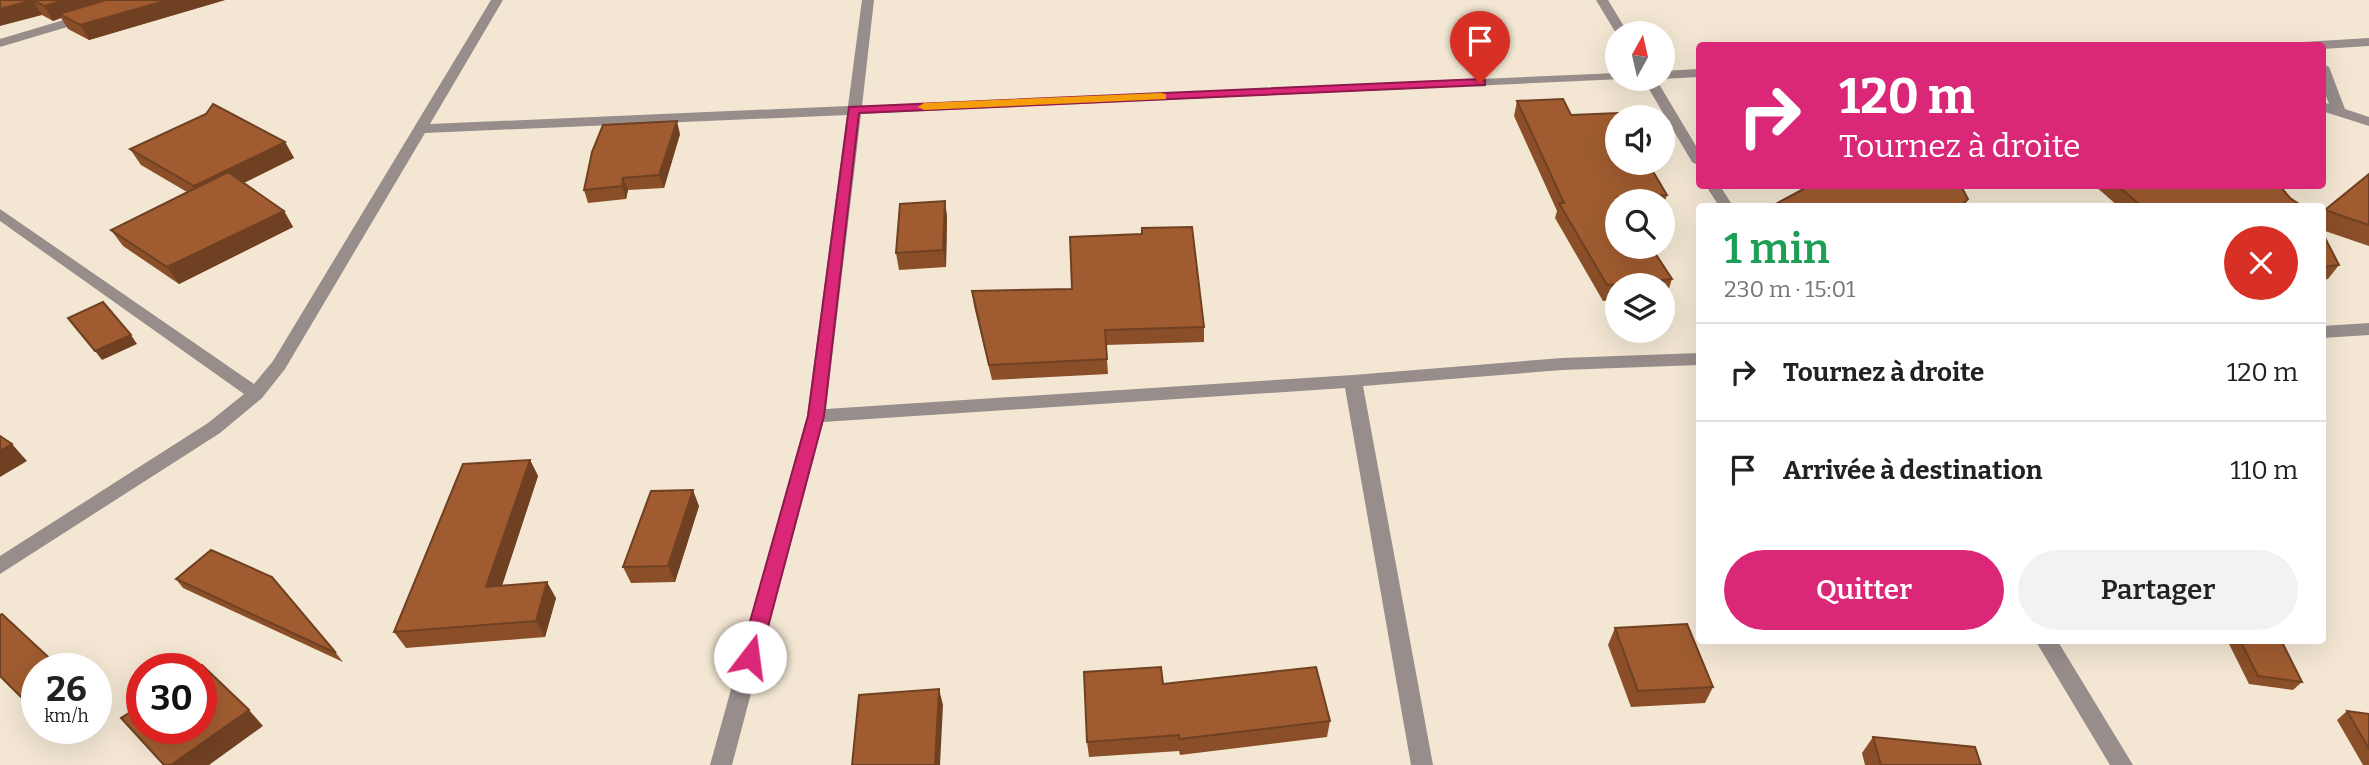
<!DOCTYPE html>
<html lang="fr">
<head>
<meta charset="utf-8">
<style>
  body { margin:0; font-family:Bitter,serif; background:#f2f2f2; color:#222; height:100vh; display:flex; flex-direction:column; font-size:26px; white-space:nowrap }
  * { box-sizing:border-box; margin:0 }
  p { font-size:23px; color:#767676 }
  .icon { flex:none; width:38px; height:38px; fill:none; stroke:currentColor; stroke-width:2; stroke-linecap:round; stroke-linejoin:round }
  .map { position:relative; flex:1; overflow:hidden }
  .drawer { position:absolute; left:1696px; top:203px; width:630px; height:441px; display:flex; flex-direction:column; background:#fff; border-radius:7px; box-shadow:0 7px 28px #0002 }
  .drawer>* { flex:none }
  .hud { position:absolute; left:1696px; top:42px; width:630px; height:147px; border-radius:7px; box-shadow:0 7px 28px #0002; background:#db2777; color:#fff; overflow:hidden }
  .needle { width:46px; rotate:8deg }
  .tools { position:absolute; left:1605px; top:21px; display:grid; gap:14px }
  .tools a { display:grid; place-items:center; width:70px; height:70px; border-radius:50%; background:#fff; box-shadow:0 7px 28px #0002; font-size:35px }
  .speed { position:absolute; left:21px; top:653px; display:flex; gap:14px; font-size:35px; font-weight:700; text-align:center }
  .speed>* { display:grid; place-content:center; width:91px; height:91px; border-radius:50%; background:#fff; box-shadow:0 7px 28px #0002; line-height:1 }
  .speed small { font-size:18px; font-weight:400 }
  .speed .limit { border:10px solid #d22; background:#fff; color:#111 }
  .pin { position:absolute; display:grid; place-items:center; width:60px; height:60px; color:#fff; margin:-72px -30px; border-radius:50% 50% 50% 0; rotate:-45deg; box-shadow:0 0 7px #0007 }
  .pin .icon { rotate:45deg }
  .me { position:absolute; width:77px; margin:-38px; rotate:15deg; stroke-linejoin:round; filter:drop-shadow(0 0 5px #0008) }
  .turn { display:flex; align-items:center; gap:24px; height:147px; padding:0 28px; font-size:32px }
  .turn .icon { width:91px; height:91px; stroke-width:2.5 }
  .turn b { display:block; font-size:49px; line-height:60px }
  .round { display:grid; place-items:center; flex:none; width:74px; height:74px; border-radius:37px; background:#f2f2f2 }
  .head { display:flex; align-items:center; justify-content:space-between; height:119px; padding:0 28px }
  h1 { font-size:42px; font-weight:600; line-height:52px; color:#1e9e55 }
  .button { display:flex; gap:14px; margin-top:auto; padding:14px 28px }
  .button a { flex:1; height:80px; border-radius:42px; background:#db2777; color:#fff; font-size:28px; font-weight:600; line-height:80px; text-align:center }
  .button a+a { background:#f2f2f2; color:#222 }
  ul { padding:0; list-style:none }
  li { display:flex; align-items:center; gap:21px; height:98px; padding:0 28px; border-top:2px solid #e0e0e0 }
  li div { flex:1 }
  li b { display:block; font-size:26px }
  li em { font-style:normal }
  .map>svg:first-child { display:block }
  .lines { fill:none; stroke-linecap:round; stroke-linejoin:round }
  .minor { fill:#978d8b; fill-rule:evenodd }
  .wall { fill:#8a4f29 }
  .shaded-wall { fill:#704022 }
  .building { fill:#a05c30; stroke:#704022; stroke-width:2 }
  .route { fill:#db2777; stroke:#8e194d; stroke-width:2 }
  .slow { fill:#f59e0b }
</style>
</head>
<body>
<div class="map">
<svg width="2369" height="765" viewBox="0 0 2369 765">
  <rect width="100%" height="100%" fill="#f3e7d3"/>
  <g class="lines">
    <g class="minor">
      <polygon points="491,0 503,0 430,124 848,106 862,0 874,0 862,106 1617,73 1617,79 1622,79 861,114 826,409 1353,375 1562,358 1699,353 1699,365 1562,370 1363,386 1433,765 1411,765 1345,388 823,422 732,765 710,765 807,416 847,115 425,133 285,369 262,398 220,433 0,574 0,556 208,423 244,394 0,221 0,209 254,384 273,361"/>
      <polygon points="1596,0 1608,0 1628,33 1617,35"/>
      <polygon points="87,13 91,14 91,20 0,47 0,39"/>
      <polygon points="2369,38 2369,46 2322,49 2322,46 2297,46 2303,42"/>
      <polygon points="2322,63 2329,67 2345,109 2369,117 2369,126 2322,111 2322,102 2329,104 2322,85"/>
      <polygon points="1699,69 1699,77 1662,79 1661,79 1662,71"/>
      <polygon points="1643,79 1656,79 1699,151 1699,166 1692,162"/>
      <polygon points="1706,186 1720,186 1733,206 1719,206"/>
      <polygon points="2369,323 2369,335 2322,338 2322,326"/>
      <polygon points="2035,640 2057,640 2133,765 2110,765"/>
    </g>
  </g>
  <g class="wall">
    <polygon points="0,0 225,0 89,40 68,29 61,18 53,21 42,15"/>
    <polygon points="1517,101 1571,115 1667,195 1662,209 1662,201 1617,201 1672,279 1667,295 1662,295 1662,285 1617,285 1617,300 1603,301 1555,218 1557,211 1514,116"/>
    <polygon points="680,134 664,188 628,190 626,199 588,203 584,190"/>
    <polygon points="285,142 294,158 244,183 284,211 293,227 179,284 123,246 111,230 187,192 141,165 130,149"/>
    <polygon points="2369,174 2369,246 2322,230 2322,214 2325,210"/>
    <polygon points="2095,186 2280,186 2290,198 2302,206 2118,206"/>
    <polygon points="945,201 947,217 946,267 899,270 896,253"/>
    <polygon points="2322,232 2339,265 2328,279 2322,280"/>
    <polygon points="972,291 1204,327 1204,342 1106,345 1108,374 992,380 974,306"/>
    <polygon points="530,460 538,476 502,586 556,598 545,637 406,648 394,632"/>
    <polygon points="699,506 675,582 631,583 623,567"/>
    <polygon points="176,579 336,653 343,662 183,588"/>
    <polygon points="1615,628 1713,687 1705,703 1631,707 1608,645"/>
    <polygon points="2227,640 2281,640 2302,682 2293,690 2249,684"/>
    <polygon points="1163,684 1330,721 1327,737 1180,755 1179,751 1089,757 1087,742"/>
    <polygon points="2347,711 2369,714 2369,765 2363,765 2337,720"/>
    <polygon points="1873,737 1981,765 1865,765 1862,753"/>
  </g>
  <g class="shaded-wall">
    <polygon points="33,0 42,15 0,26 0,9"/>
    <polygon points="66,0 123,0 59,14 61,18 53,21 44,6"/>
    <polygon points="168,0 225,0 89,40 80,25"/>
    <polygon points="677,121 680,134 664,188 659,175"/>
    <polygon points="285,142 294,158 205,202 194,186"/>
    <polygon points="623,178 628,190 626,199 622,186"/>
    <polygon points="945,201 947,217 946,267 943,250"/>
    <polygon points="284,211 293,227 179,284 167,267"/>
    <polygon points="131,335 137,344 102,360 95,351"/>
    <polygon points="12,444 27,461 0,477 0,451"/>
    <polygon points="530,460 538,476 496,603 486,587"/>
    <polygon points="693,490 699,506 675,582 668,566"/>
    <polygon points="547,582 556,598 545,637 536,621"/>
    <polygon points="939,689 943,705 940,765 935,765"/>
    <polygon points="37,700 37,712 29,705"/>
    <polygon points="249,710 263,726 209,765 171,765"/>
  </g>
  <g class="building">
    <polygon points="0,0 66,0 44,6 33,0 0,9"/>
    <polygon points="106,0 168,0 80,25 59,14"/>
    <polygon points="1563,99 1571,115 1619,113 1622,117 1617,117 1617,163 1648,163 1667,195 1619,197 1622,201 1617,201 1617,247 1651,247 1672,279 1607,285 1559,203 1564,203 1517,101"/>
    <polygon points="213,104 285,142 194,186 130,149 206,114"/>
    <polygon points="677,121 659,175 623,178 622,186 584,190 592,152 603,125"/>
    <polygon points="228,172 284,211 167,267 111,230"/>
    <polygon points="2369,174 2369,225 2325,210"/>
    <polygon points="1809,186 1961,186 1968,199 1961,206 1772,206"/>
    <polygon points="2118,186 2280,186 2290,198 2302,206 2141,206"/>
    <polygon points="945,201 943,250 896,253 900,204"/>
    <polygon points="1192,227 1204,327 1105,330 1107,359 989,365 972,291 1072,289 1070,237 1142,234 1142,228"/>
    <polygon points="2322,232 2339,265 2322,267"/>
    <polygon points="103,302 131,335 95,351 68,318"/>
    <polygon points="0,436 12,444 0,451"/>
    <polygon points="530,460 486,587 547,582 536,621 394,632 463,464"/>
    <polygon points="693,490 668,566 623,567 651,491"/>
    <polygon points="211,550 272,577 336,653 176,579"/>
    <polygon points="2,614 60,668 37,668 37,700 29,705 0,676 0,615"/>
    <polygon points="1687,624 1713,687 1638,691 1615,628"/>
    <polygon points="2240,640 2281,640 2302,682 2258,676"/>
    <polygon points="202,665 249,710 171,765 164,765 121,718 142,705 142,728 201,728 201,668 196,668"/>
    <polygon points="1161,667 1163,684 1316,667 1330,721 1179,739 1179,735 1087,742 1084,672"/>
    <polygon points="939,689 935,765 852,765 859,695"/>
    <polygon points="2347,711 2369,714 2369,749"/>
    <polygon points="1873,737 1975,747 1981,765 1881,765"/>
  </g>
  <polygon class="route" points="1480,79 1485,80 1485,85 859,113 824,416 760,657 757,663 750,666 743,663 740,657 808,416 849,107"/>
  <polygon class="slow" points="1161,93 1166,94 1166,99 924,110 918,107 924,103"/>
</svg>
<div class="tools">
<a><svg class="needle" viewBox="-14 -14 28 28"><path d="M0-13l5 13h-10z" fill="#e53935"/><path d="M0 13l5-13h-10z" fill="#767676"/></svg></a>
<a><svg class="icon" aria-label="sound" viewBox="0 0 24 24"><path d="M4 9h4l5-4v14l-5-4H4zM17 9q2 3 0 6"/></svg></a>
<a><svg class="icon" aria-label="search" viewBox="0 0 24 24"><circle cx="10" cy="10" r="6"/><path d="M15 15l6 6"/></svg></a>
<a><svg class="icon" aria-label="layers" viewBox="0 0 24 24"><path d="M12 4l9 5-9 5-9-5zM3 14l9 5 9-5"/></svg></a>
</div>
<div class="speed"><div>26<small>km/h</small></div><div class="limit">30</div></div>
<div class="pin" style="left:1480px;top:83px;background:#d93025"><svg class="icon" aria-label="arrive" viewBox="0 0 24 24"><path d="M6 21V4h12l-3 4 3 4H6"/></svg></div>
<svg class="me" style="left:750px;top:657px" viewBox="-20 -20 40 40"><circle r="19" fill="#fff"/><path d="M0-13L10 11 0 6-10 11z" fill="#db2777"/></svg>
<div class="hud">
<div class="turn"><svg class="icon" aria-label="right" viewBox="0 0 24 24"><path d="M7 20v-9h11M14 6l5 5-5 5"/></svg><div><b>120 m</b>Tournez à droite</div></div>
</div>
<section class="drawer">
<div class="head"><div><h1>1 min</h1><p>230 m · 15:01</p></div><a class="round" style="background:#d93025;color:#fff"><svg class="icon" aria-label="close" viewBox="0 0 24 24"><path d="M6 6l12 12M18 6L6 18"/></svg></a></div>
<ul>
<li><svg class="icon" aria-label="right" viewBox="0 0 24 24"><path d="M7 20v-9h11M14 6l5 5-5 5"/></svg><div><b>Tournez à droite</b></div><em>120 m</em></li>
<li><svg class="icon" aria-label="arrive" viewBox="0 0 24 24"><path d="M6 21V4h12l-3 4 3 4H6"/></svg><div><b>Arrivée à destination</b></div><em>110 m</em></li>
</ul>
<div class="button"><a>Quitter</a><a>Partager</a></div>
</section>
</div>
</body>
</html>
